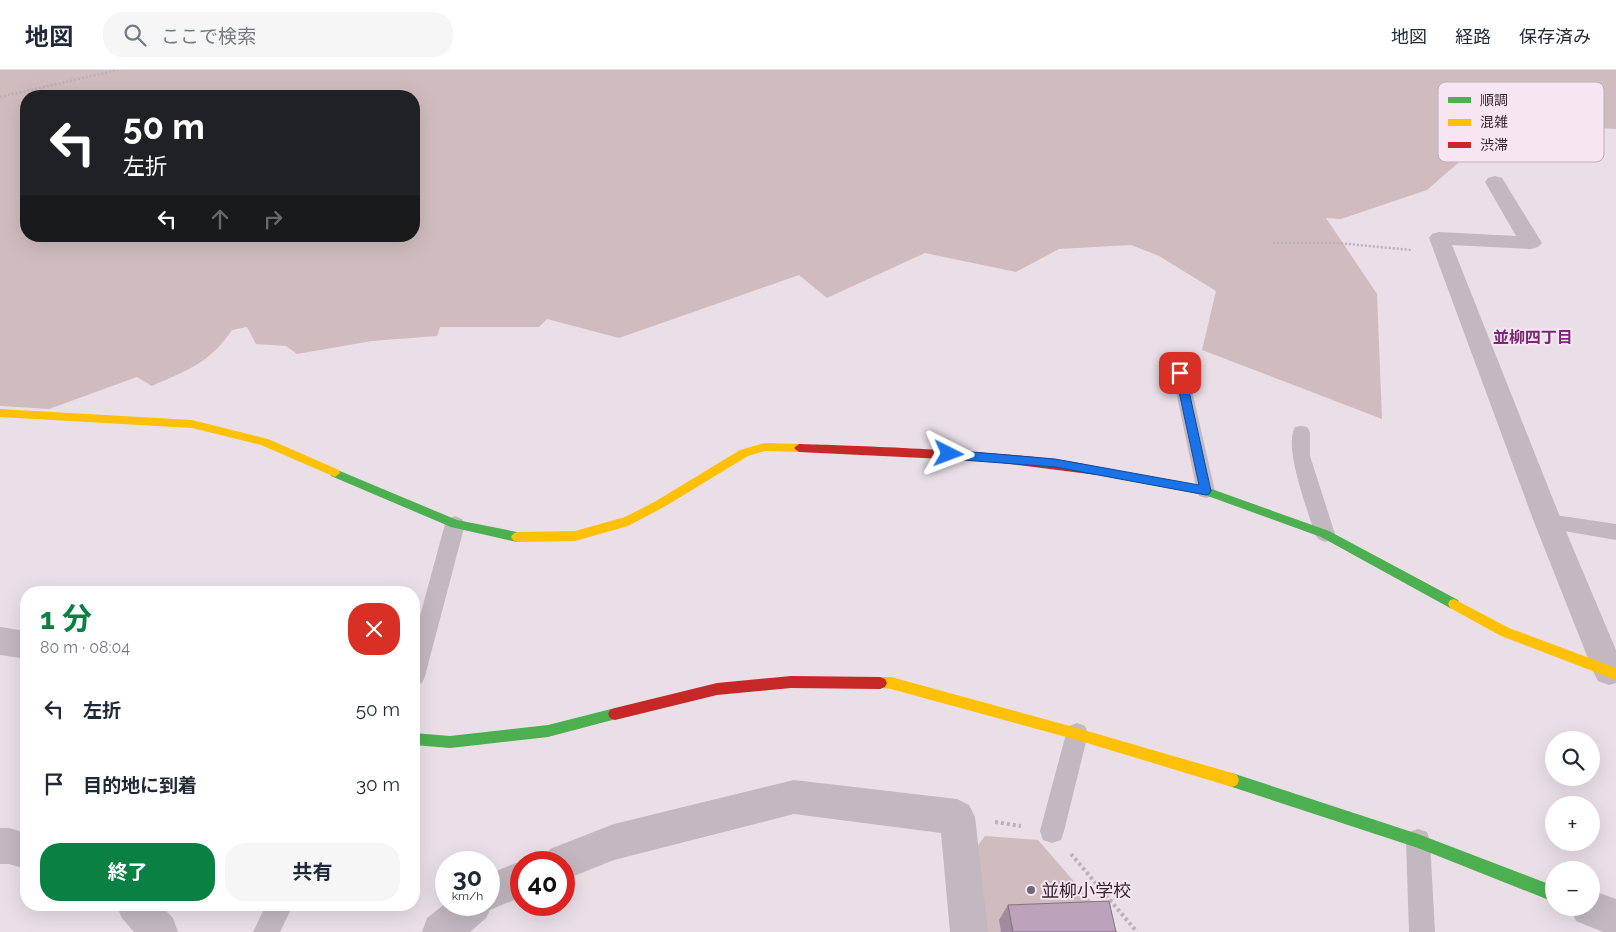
<!DOCTYPE html>
<html lang="ja">
<head>
<meta charset="utf-8">
<style>
  body { margin:0; font-family:Raleway,"Noto Sans JP",sans-serif; background:#f6f6f7; color:#1f2937; height:100vh; display:flex; flex-direction:column; font-size:19px; white-space:nowrap }
  * { box-sizing:border-box; margin:0 }
  p { font-size:16px; color:#747a83 }
  .icon { flex:none; width:28px; height:28px; fill:none; stroke:currentColor; stroke-width:2; stroke-linecap:round; stroke-linejoin:round }
  .map { position:relative; flex:1; overflow:hidden }
  .panel { position:absolute; left:20px; top:516px; width:400px; height:325px; display:flex; flex-direction:column; background:#fff; border-radius:20px; box-shadow:0 5px 20px #0002 }
  .panel>* { flex:none }
  .hud { position:absolute; left:20px; top:20px; width:400px; height:152px; border-radius:20px; box-shadow:0 5px 20px #0002; background:#202124; color:#fff; overflow:hidden }
  .fabs { position:absolute; left:1545px; top:661px; display:grid; gap:10px }
  .fabs a { display:grid; place-items:center; width:55px; height:55px; border-radius:50%; background:#fff; box-shadow:0 5px 20px #0002; font-size:25px }
  .speed { position:absolute; left:435px; top:781px; display:flex; gap:10px; font-size:25px; font-weight:700; text-align:center }
  .speed>* { display:grid; place-content:center; width:65px; height:65px; border-radius:50%; background:#fff; box-shadow:0 5px 20px #0002; line-height:1 }
  .speed small { font-size:12px; font-weight:400 }
  .speed .limit { border:8px solid #d22; background:#fff; color:#111 }
  .pin { position:absolute; display:grid; place-items:center; width:42px; height:42px; color:#fff; margin:-21px; border-radius:10px; box-shadow:0 2px 8px #0006 }
  .me { position:absolute; width:55px; margin:-28px; rotate:93deg; stroke-linejoin:round; filter:drop-shadow(0 0 4px #0008) }
  .turn { display:flex; align-items:center; gap:18px; height:105px; padding:0 20px; font-size:22px }
  .turn .icon { width:65px; height:65px; stroke-width:2.5 }
  .turn b { display:block; font-size:35px; line-height:42px }
  .lanes { display:flex; align-items:center; height:48px; padding:0 20px; background:#0003; justify-content:center; gap:25px; direction:ltr }
  .lanes .off { opacity:.35 }
  .round { display:grid; place-items:center; flex:none; width:52px; height:52px; border-radius:20px; background:#f6f6f7 }
  .headline { display:flex; align-items:center; justify-content:space-between; height:85px; padding:0 20px }
  h1 { font-size:30px; font-weight:700; line-height:38px; color:#0b8043 }
  .cta { display:flex; gap:10px; margin-top:auto; padding:10px 20px }
  .cta a { flex:1; height:58px; border-radius:20px; background:#0b8043; color:#fff; font-size:20px; font-weight:700; line-height:58px; text-align:center }
  .cta a+a { background:#f6f6f7; color:#1f2937 }
  ul { padding:0; list-style:none }
  li { display:flex; align-items:center; gap:15px; height:75px; padding:0 20px }
  li div { flex:1 }
  li b { display:block; font-size:19px }
  li em { font-style:normal }
  header { display:flex; align-items:center; gap:30px; box-sizing:border-box; height:70px; padding:0 25px; background:#fff; border-bottom:1px solid #e0e1e3 }
  header strong { font-size:24px }
  nav { display:flex; gap:28px; margin-inline-start:auto; font-size:18px }
  .search { width:350px; height:45px; background:#f6f6f7; display:flex; align-items:center; gap:12px; box-sizing:border-box; padding:0 18px; border-radius:20px; color:#747a83; font-size:19px }
  .map>svg:first-child { display:block }
  .green { fill:#d0bcbe; fill-rule:evenodd }
  .lines { fill:none; stroke-linecap:round; stroke-linejoin:round }
  .path-far1 { stroke:#bcb1b9; stroke-width:2.5; stroke-dasharray:2 2; stroke-linecap:butt }
  .path { stroke:#bcb1b9; stroke-width:4; stroke-dasharray:3 3; stroke-linecap:butt }
  .lane { fill:#c3b8c0; fill-rule:evenodd }
  .street { fill:#c3b8c0; fill-rule:evenodd }
  .fast { fill:#4caf50; fill-rule:evenodd }
  .slow { fill:#ffc107; fill-rule:evenodd }
  .jam { fill:#c62828; fill-rule:evenodd }
  .wall { fill:#a28ba0 }
  .building { fill:#bca2ba; stroke:#847182 }
  .route { fill:#1a73e8; stroke:#114b97 }
  .poi-dot { fill:#736771; stroke:#f7e6f2; stroke-width:2 }
  .labels { text-anchor:middle; dominant-baseline:central; stroke-width:4; stroke-linejoin:round; paint-order:stroke }
  .neighbourhood-label { font-size:16px; font-weight:bold; fill:#782a78; stroke:#f7e6f2 }
  .near-poi-label { font-size:18px; fill:#332732; stroke:#f7e6f2; text-anchor:start }
  .key { fill:#f7e6f2; stroke:#bcadb8; stroke-width:1 }
  .key-label { font-size:14px; fill:#332732 }
</style>
</head>
<body>
<header>
<strong>地図</strong>
<div class="search"><svg class="icon" aria-label="search" viewBox="0 0 24 24"><circle cx="10" cy="10" r="6"/><path d="M15 15l6 6"/></svg>ここで検索</div>
<nav><a>地図</a><a>経路</a><a>保存済み</a></nav>
</header>
<div class="map">
<svg width="1616" height="862" viewBox="0 0 1616 862">
  <rect width="100%" height="100%" fill="#eadfe7"/>
  <g class="green">
    <path d="M0,0H1616V59L1515,53L1481,57L1473,80L1427,120L1341,149L1326,148L1377,224L1382,349L1202,280L1216,221L1159,186L1131,175L1059,179L1016,202L925,183L827,228L799,205L619,268L547,249L539,257H440L437,266L372,271L297,284L286,276L256,274L247,257L232,260C209,294 187,300 152,316L137,307L49,339L0,336ZM26,26H414V166H26Z"/>
    <polygon points="985,766 1038,770 1118,862 986,862 976,778"/>
  </g>
  <g class="lines">
    <g class="path-far1">
      <polyline points="0,27 118,0"/>
      <polyline points="1273,173 1337,173 1412,180"/>
    </g>
    <g class="path">
      <polyline points="995,752 1021,756"/>
      <polyline points="1071,784 1137,862"/>
    </g>
    <g class="lane">
      <polygon points="1180,297 1186,299 1188,303 1215,421 1213,426 1206,428 1199,426 1197,421 1172,303 1174,299"/>
      <path d="M1301,356L1307,357L1310,362V386L1335,464L1332,469L1325,472L1318,469L1315,464C1308,441 1283,377 1295,357Z"/>
      <polygon points="1548,444 1616,454 1616,470 1541,457 1538,452 1541,447"/>
      <polygon points="455,446 462,449 465,454 425,606 422,613 414,616 414,568 445,454 448,449"/>
      <polygon points="1077,653 1085,656 1088,664 1064,761 1061,770 1052,773 1043,770 1040,761 1066,664 1069,656"/>
      <polygon points="1418,759 1427,762 1430,771 1435,862 1409,862 1406,771 1409,762"/>
      <polygon points="266,835 293,835 280,862 253,862"/>
    </g>
    <g class="street">
      <polygon points="1495,106 1502,108 1542,173 1538,177 1531,179 1452,175 1562,452 1616,580 1616,613 1609,615 1598,611 1593,601 1534,452 1429,168 1432,164 1439,162 1516,166 1485,112 1488,108"/>
      <polygon points="0,557 26,561 26,589 0,585"/>
      <polygon points="794,710 957,729 969,735 975,747 988,862 950,862 941,763 794,744 614,790 564,810 564,792 545,792 550,779 614,754"/>
      <polygon points="0,758 9,758 26,763 26,799 9,794 0,794"/>
      <polygon points="521,791 526,792 521,792 521,827 490,840 486,848 470,862 422,862 427,848 446,833 446,835 489,835 489,804"/>
      <polygon points="1591,820 1616,829 1616,862 1603,862 1576,851 1570,838 1591,838"/>
      <polygon points="116,835 160,835 173,848 178,862 134,862 122,848"/>
    </g>
    <g class="fast">
      <polygon points="1097,397 1206,417 1329,461 1458,530 1460,534 1458,538 1454,539 1450,538 1321,467 1205,425 1093,404 1092,401 1093,398"/>
      <polygon points="335,399 457,450 517,462 521,464 523,467 521,470 517,472 451,457 331,406 330,403 331,400"/>
      <polygon points="615,638 620,640 622,644 620,648 548,667 450,678 414,675 414,663 450,666 548,655"/>
      <polygon points="1232,703 1418,764 1554,816 1554,832 1418,778 1232,717 1227,715 1225,710 1227,705"/>
    </g>
    <g class="slow">
      <polygon points="0,339 192,350 268,369 339,400 340,403 335,407 261,375 192,358 0,347"/>
      <polygon points="765,373 799,374 804,378 799,382 765,381 748,386 664,437 628,456 575,471 517,472 513,470 511,467 513,464 517,462 575,461 625,447 656,431 740,380"/>
      <polygon points="1454,529 1509,558 1616,598 1616,610 1501,566 1450,538 1448,534 1450,530"/>
      <polygon points="880,607 891,607 1077,658 1232,703 1237,705 1239,710 1237,715 1232,717 1077,670 891,619 875,617 873,613 875,609"/>
    </g>
    <g class="jam">
      <path d="M799,374C836,375 1090,383 1102,401L1097,405L986,391L799,382L794,378Z"/>
      <polygon points="791,606 880,607 885,609 887,613 885,617 880,619 791,618 717,625 615,650 610,648 608,644 610,640 615,638 717,613"/>
    </g>
  </g>
  <polygon class="wall" points="1008,835 1116,862 1001,862 999,850"/>
  <polygon class="building" points="1109,831 1116,862 1013,862 1008,835"/>
  <polygon class="route" points="1180,299 1185,303 1211,421 1209,424 1206,425 1055,397 949,389 944,384 949,380 1055,389 1199,415 1175,303"/>
  <circle class="poi-dot" cx="1031" cy="820" r="5"/>
  <g class="labels">
    <g class="neighbourhood-label">
      <text x="1533" y="267">並柳四丁目</text>
    </g>
    <g class="near-poi-label">
      <text x="1041" y="820">並柳小学校</text>
    </g>
  </g>
  <rect x="1438" y="12" width="166" height="80" rx="8" class="key"/>
  <rect x="1448" y="27" width="23" height="6" fill="#4caf50"/>
  <rect x="1448" y="49" width="23" height="7" fill="#ffc107"/>
  <rect x="1448" y="72" width="23" height="6" fill="#c62828"/>
  <g class="key-label">
    <text x="1480" y="35">順調</text>
    <text x="1480" y="57">混雑</text>
    <text x="1480" y="80">渋滞</text>
  </g>
</svg>
<div class="fabs">
<a><svg class="icon" aria-label="search" viewBox="0 0 24 24"><circle cx="10" cy="10" r="6"/><path d="M15 15l6 6"/></svg></a>
<a>+</a>
<a>−</a>
</div>
<div class="speed"><div>30<small>km/h</small></div><div class="limit">40</div></div>
<div class="pin" style="left:1180px;top:303px;background:#d93025"><svg class="icon" aria-label="arrive" viewBox="0 0 24 24"><path d="M6 21V4h12l-3 4 3 4H6"/></svg></div>
<svg class="me" style="left:949px;top:384px" viewBox="-20 -20 40 40"><path d="M0-17L14 15 0 8-14 15z" fill="#1a73e8" stroke="#fff" stroke-width="4"/></svg>
<div class="hud">
<div class="turn"><svg class="icon" aria-label="left" viewBox="0 0 24 24"><path d="M17 20v-9H6M10 6l-5 5 5 5"/></svg><div><b>50 m</b>左折</div></div>
<div class="lanes"><svg class="icon" aria-label="left" viewBox="0 0 24 24"><path d="M17 20v-9H6M10 6l-5 5 5 5"/></svg><svg class="icon off" aria-label="ahead" viewBox="0 0 24 24"><path d="M12 20V5M6 11l6-6 6 6"/></svg><svg class="icon off" aria-label="right" viewBox="0 0 24 24"><path d="M7 20v-9h11M14 6l5 5-5 5"/></svg></div>
</div>
<section class="panel">
<div class="headline"><div><h1>1 分</h1><p>80 m · 08:04</p></div><a class="round" style="background:#d93025;color:#fff"><svg class="icon" aria-label="close" viewBox="0 0 24 24"><path d="M6 6l12 12M18 6L6 18"/></svg></a></div>
<ul>
<li><svg class="icon" aria-label="left" viewBox="0 0 24 24"><path d="M17 20v-9H6M10 6l-5 5 5 5"/></svg><div><b>左折</b></div><em>50 m</em></li>
<li><svg class="icon" aria-label="arrive" viewBox="0 0 24 24"><path d="M6 21V4h12l-3 4 3 4H6"/></svg><div><b>目的地に到着</b></div><em>30 m</em></li>
</ul>
<div class="cta"><a>終了</a><a>共有</a></div>
</section>
</div>
</body>
</html>
